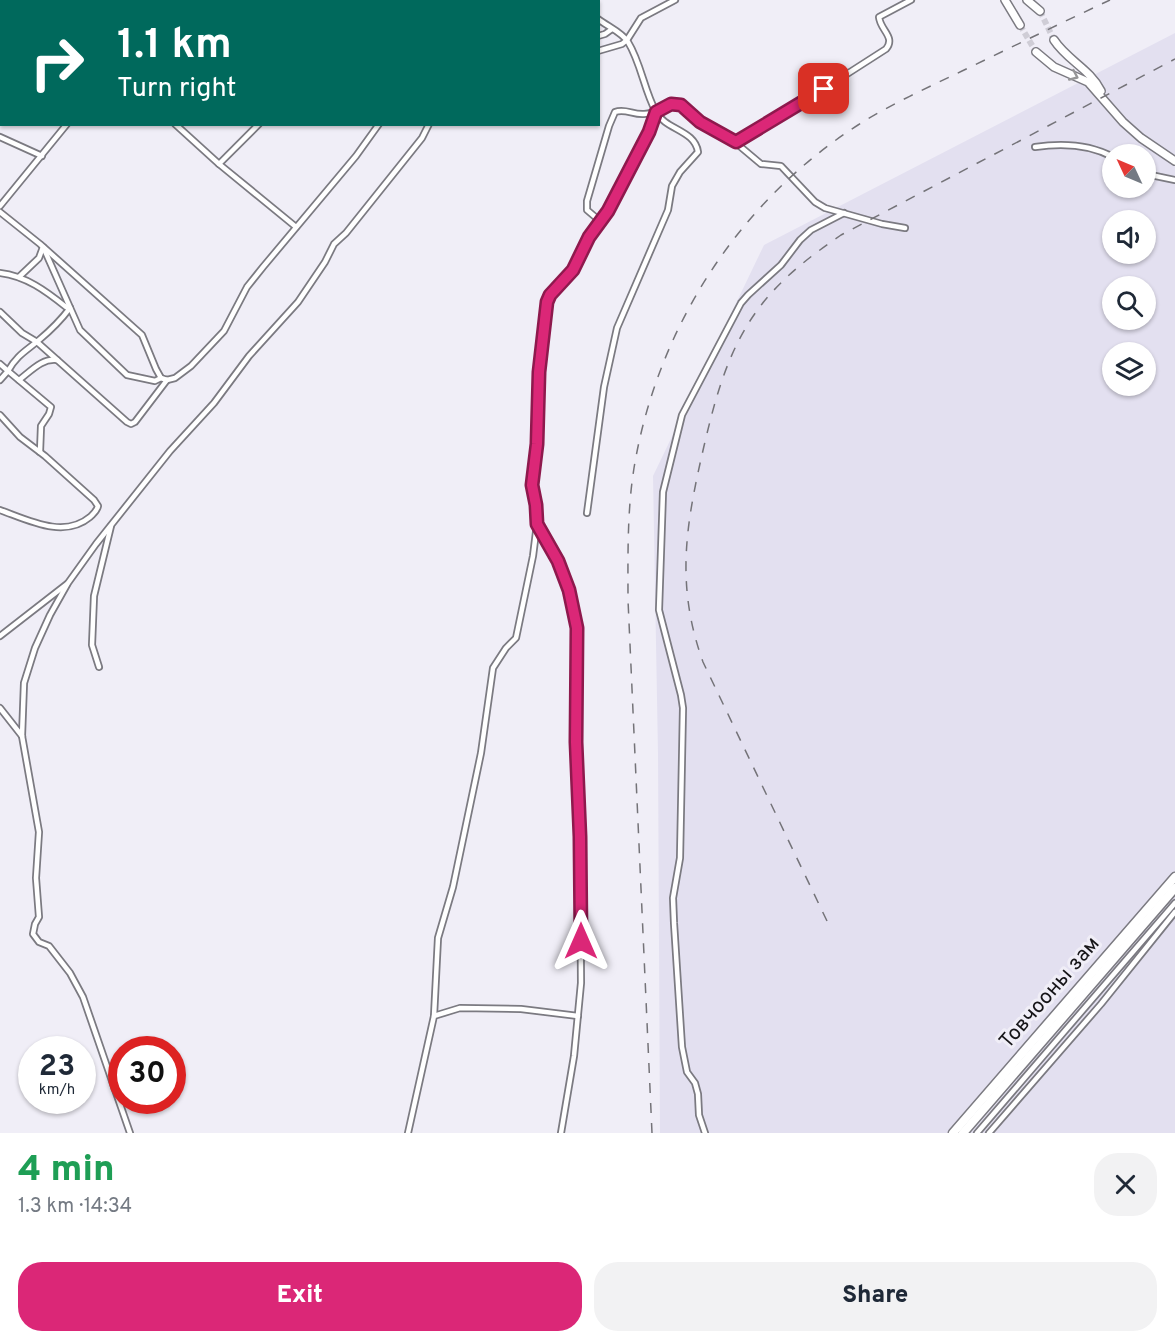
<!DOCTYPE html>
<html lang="en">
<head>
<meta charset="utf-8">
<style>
  body { margin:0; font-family:Overpass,sans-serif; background:#f2f2f3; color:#1f2937; height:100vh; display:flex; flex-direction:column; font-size:22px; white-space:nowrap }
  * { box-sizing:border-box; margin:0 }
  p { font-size:20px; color:#747a83 }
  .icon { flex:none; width:33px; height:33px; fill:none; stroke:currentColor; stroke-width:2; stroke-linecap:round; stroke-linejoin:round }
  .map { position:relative; height:1133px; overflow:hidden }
  .drawer { display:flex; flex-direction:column; background:#fff; flex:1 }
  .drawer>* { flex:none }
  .guide { position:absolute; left:0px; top:0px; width:600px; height:126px; box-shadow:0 2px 4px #0004; background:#00695c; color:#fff; overflow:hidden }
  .needle { width:39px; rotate:314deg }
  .tools { position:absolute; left:1102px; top:144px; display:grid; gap:12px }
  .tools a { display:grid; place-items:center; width:54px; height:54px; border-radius:50%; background:#fff; box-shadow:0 2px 4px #0004; font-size:30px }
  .speed { position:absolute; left:18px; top:1036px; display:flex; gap:12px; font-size:30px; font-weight:700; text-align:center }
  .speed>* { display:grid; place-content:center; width:78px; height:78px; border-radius:50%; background:#fff; box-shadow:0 2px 4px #0004; line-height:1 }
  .speed small { font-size:15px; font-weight:400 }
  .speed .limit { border:9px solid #d22; background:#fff; color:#111 }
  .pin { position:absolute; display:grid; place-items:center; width:51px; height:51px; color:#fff; margin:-26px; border-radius:12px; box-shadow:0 3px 9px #0006 }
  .me { position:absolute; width:66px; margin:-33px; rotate:0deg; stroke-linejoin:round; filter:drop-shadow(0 0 4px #0008) }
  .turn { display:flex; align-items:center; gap:21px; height:126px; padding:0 18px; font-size:27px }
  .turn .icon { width:78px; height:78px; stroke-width:2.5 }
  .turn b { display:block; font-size:42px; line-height:51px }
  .round { display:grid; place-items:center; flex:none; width:63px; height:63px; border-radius:24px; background:#f2f2f3 }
  .headline { display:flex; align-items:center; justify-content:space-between; height:102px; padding:0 18px }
  h1 { font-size:36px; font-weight:800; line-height:45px; color:#1e9e55 }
  .primary-button { display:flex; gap:12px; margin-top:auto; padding:12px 18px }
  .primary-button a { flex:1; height:69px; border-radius:24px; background:#db2777; color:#fff; font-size:24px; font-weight:800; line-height:69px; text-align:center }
  .primary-button a+a { background:#f2f2f3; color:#1f2937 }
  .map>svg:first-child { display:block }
  .built { fill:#e3e0f0; fill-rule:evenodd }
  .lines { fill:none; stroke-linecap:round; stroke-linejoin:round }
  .tertiary-tunnel { stroke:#cfcdd6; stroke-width:6; stroke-dasharray:6 3; stroke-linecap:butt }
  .minor-casing { stroke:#7b7a81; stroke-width:8 }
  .secondary-casing { stroke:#7b7a81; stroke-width:10 }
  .trunk-casing { stroke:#7b7a81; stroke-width:11 }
  .minor { stroke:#fff; stroke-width:4.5 }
  .secondary { stroke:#fff; stroke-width:7 }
  .trunk { stroke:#fff; stroke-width:8 }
  .rail { stroke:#747378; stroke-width:1.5; stroke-dasharray:10 10; stroke-linecap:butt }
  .oneway { stroke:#969697 }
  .route-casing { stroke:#8e194d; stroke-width:15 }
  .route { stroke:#db2777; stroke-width:10 }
  .labels { text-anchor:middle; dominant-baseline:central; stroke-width:6; stroke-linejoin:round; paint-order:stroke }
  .street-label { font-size:21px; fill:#161518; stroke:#f0eef7 }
</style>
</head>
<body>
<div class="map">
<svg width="1175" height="1133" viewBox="0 0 1175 1133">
  <rect width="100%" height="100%" fill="#f0eef7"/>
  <path class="built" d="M1175,33V1133H660L658,754L653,476L764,245ZM1113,154H1146V188H1113ZM1113,220H1146V254H1113ZM1113,286H1146V320H1113ZM1113,352H1146V386H1113Z"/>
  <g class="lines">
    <g class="tertiary-tunnel">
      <polyline points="1040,11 1054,40"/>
      <polyline points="1020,25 1036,52"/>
    </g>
    <defs>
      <g id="minor">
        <polyline points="527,0 528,2"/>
        <polyline points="563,0 566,2"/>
        <polyline points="0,36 2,36"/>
        <polyline points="598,36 605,34 612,29"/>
        <polyline points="598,51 622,44 627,40 641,18 675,0"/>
        <polyline points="0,82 2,83"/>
        <polyline points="175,124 219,164 259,124"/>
        <polyline points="0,137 42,156"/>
        <path d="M736,143L766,126L886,49C896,37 880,30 879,17L911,0"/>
        <path d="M1035,147C1062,143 1089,144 1113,157"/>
        <polyline points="219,164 296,227"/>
        <polyline points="1146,174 1175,180"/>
        <polyline points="0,206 67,124"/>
        <polyline points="0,212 40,244 142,335 156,369 161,378 167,380 175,378 191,366 224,331 247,287 263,267 356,156 379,124"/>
        <path d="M600,221L587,210V201L609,126L615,112C625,108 633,115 644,114C656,114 664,105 675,102L681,105L700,122L736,143L761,164L781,166L815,202L825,208L882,224L905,228"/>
        <polyline points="44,249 80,330 127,375 155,381 161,378"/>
        <path d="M0,273C26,276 46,291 66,307L70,308C61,320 51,330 39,340C26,351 17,355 8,371L51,407L49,414L41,426L40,452"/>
        <polyline points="19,277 39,258 43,247"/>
        <polyline points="0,312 22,333 37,342 127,422 131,424 135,422 167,380"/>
        <polyline points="0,364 8,371 0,380"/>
        <path d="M19,380C31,371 42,358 57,360"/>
        <path d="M0,415L20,437L45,456L94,500L98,506C97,511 94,513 90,517C64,539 28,520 0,510"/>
        <path d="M587,513L604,387L617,328L668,210L672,186L680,172L698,152C695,130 666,130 656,112C644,90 641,63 628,42C623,33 607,26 598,19"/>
        <polyline points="537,524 558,561 569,590 577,629 576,742 580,836 581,983 574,1056 561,1133"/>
        <polyline points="0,636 67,584"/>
        <polyline points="99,667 92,645 94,596 111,526"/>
        <polyline points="0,708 22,736"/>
        <polyline points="434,1016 438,938 453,887 481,753 493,668 506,648 516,638 533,556 537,524 536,505 532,485 537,444 539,372 547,302 550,295 573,270 589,237 608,211 649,132 656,112"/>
        <polyline points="130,1133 83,997 70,973 49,946 39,942 33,934 35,924 39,917 36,878 39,832 22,736 24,683 35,648 50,615 68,583 96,544 170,451 214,403 249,356 298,302 325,262 334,244 346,233 422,138 429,124"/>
        <polyline points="408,1133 434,1016 460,1008 521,1009 578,1016"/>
        <polyline points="705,1133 699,1115 698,1094 695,1083 687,1072 682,1047 674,923 673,898 680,858 683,708 681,695 659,610 663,492 682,415 741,303 748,295 781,265 800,240 811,230 844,213"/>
        <polyline points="977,1133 1175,903"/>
        <polyline points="989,1133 1101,1004 1175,912"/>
      </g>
      <g id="secondary">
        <polyline points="1005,0 1020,25"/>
        <polyline points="1027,0 1040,11"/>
        <path d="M1054,40C1067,60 1090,69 1101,91"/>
        <polyline points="1036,52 1054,67 1088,82 1123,122 1141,138 1175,161"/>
      </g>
      <g id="trunk">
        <polyline points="953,1133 1175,877"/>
        <polyline points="963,1133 1175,888"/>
      </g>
    </defs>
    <use href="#minor" class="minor-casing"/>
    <use href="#secondary" class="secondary-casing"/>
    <use href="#trunk" class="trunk-casing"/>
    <use href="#minor" class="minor"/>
    <use href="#secondary" class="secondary"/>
    <use href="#trunk" class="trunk"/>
    <g class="rail">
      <path d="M827,921L703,662C675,584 686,524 704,446C716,395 729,346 762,304C784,276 812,255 841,235L1175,59"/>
      <path d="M652,1133L628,600C628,556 627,512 634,468C657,329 738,202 858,125C891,104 927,88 962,71C1012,47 1061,23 1110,0"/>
    </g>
  </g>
  <defs><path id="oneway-chevron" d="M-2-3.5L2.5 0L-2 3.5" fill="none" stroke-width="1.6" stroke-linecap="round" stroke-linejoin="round" transform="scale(1.5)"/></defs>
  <use class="oneway" href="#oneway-chevron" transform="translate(1074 76) rotate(24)"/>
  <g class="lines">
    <defs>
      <polyline id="route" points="581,941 580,837 576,742 577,628 569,590 558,561 537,524 536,505 532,485 537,444 539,372 547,302 550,295 573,270 589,237 608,211 649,132 656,112 671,104 681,105 700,122 736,142 824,89"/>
    </defs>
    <use href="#route" class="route-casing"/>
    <use href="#route" class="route"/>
  </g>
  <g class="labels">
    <g class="street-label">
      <text transform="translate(1050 993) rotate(-49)">Товчооны зам</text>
    </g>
  </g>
</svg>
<div class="tools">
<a><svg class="needle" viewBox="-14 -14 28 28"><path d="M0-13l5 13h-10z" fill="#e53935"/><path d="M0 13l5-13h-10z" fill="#747a83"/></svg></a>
<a><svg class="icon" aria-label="sound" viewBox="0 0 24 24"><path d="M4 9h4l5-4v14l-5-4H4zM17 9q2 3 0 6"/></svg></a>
<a><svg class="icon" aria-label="search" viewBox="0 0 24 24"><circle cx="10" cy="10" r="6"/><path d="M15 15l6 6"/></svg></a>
<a><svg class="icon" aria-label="layers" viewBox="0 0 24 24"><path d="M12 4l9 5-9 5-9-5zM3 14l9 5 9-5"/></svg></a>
</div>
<div class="speed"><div>23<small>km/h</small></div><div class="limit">30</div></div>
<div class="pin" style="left:824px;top:89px;background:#d93025"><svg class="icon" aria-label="arrive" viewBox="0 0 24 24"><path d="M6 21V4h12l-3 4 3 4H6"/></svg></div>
<svg class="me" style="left:581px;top:941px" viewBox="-20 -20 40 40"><path d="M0-17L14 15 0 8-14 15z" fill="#db2777" stroke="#fff" stroke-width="4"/></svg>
<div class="guide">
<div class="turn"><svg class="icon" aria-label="right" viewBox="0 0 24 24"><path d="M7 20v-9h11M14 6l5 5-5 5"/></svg><div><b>1.1 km</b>Turn right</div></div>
</div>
</div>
<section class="drawer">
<div class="headline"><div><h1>4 min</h1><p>1.3 km · 14:34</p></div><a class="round"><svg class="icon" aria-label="close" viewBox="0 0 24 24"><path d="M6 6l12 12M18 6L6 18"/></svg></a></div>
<div class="primary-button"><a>Exit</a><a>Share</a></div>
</section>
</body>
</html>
